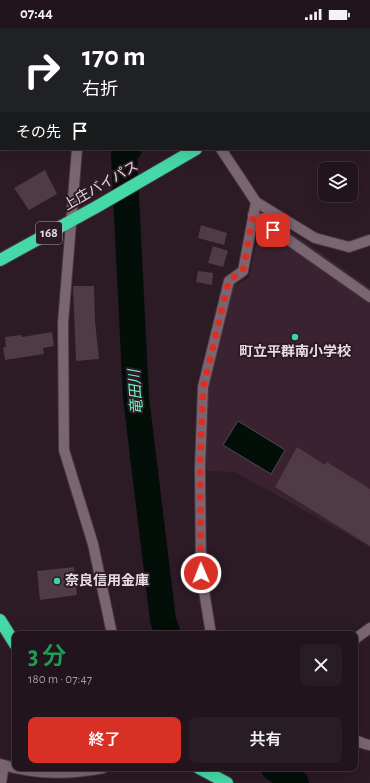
<!DOCTYPE html>
<html lang="ja">
<head>
<meta charset="utf-8">
<style>
  body { margin:0; font-family:"Alegreya Sans","Noto Sans JP",sans-serif; background:#291d25; color:#f1f3f6; height:100vh; display:flex; flex-direction:column; font-size:15px; white-space:nowrap }
  * { box-sizing:border-box; margin:0 }
  p { font-size:13px; color:#a29ea3 }
  .icon { flex:none; width:22px; height:22px; fill:none; stroke:currentColor; stroke-width:2; stroke-linecap:round; stroke-linejoin:round }
  .map { position:relative; flex:1; overflow:hidden }
  .details { position:absolute; left:12px; top:603px; width:346px; height:140px; display:flex; flex-direction:column; background:#21141c; border-radius:8px; box-shadow:0 4px 16px #0002,0 0 0 1px #3e333b }
  .details>* { flex:none }
  .banner { position:absolute; left:0px; top:0px; width:370px; height:122px; box-shadow:0 4px 16px #0002,0 0 0 1px #3e333b; background:#202124; color:#fff; overflow:hidden }
  .buttons { position:absolute; left:318px; top:134px; display:grid; gap:8px }
  .buttons a { display:grid; place-items:center; width:40px; height:40px; border-radius:8px; background:#21141c; box-shadow:0 4px 16px #0002,0 0 0 1px #3e333b; font-size:20px }
  .pin { position:absolute; display:grid; place-items:center; width:34px; height:34px; color:#fff; margin:-17px; border-radius:8px; box-shadow:0 2px 6px #0006 }
  .me { position:absolute; width:44px; margin:-22px; rotate:359deg; stroke-linejoin:round; filter:drop-shadow(0 0 3px #0008) }
  .turn { display:flex; align-items:center; gap:14px; height:84px; padding:0 16px; font-size:18px }
  .turn .icon { width:52px; height:52px; stroke-width:2.5 }
  .turn b { display:block; font-size:28px; line-height:34px }
  .then { display:flex; align-items:center; height:38px; padding:0 16px; background:#0003; gap:8px; font-size:15px }
  .round { display:grid; place-items:center; flex:none; width:42px; height:42px; border-radius:8px; background:#291d25 }
  .headline { display:flex; align-items:center; justify-content:space-between; height:68px; padding:0 16px }
  h1 { font-size:24px; font-weight:600; line-height:30px; color:#1e9e55 }
  .primary-button { display:flex; gap:8px; margin-top:auto; padding:8px 16px }
  .primary-button a { flex:1; height:46px; border-radius:8px; background:#d93025; color:#fff; font-size:16px; font-weight:600; line-height:46px; text-align:center }
  .primary-button a+a { background:#291d25; color:#f1f3f6 }
  .status { display:flex; justify-content:space-between; align-items:center; height:28px; padding:0 20px; background:#21141c; direction:ltr }
  .status svg { height:11px; fill:currentColor }
  .map>svg:first-child { display:block }
  .built { fill:#3b2231 }
  .water { fill:#030e09; stroke:#484c4a }
  .lines { fill:none; stroke-linecap:round; stroke-linejoin:round }
  .river { stroke:#030e09; stroke-width:26 }
  .building { fill:#4f3a46 }
  .minor-casing { stroke:#473841; stroke-width:12 }
  .highway-casing { stroke:#473841; stroke-width:14 }
  .minor { stroke:#7b6571; stroke-width:10 }
  .highway { stroke:#44d9a6; stroke-width:12 }
  .route { stroke:#d93025; stroke-width:7; stroke-dasharray:0 12.6 }
  .poi-dot { fill:#3fd4a2; stroke:#2c1a25; stroke-width:1.5 }
  .labels { text-anchor:middle; dominant-baseline:central; stroke-width:4; stroke-linejoin:round; paint-order:stroke }
  .shield { fill:#2c1a25; stroke:#b0a1a9; stroke-width:1 }
  .shield-label { font-size:13px; font-weight:bold; fill:#e8dbe2 }
  .street-label { font-size:14px; fill:#e8dbe2; stroke:#2c1a25 }
  .poi-label { font-size:14px; font-weight:bold; fill:#e8dbe2; stroke:#2c1a25 }
  .water-label { font-size:15px; font-style:italic; fill:#6ef7c4; stroke:#2c1a25 }
</style>
</head>
<body>
<div class="status"><b>07:44</b><svg viewBox="0 0 49 12"><path d="M0 12V9h3v3zM5 12V6h3v6zM10 12V3h3v9zM15 12V0h3v12zM26 1h20v11H26zM47 4h2v5h-2z"/></svg></div>
<div class="map">
<svg width="370" height="755" viewBox="0 0 370 755">
  <rect width="100%" height="100%" fill="#2c1a25"/>
  <polygon class="built" points="263,184 370,260 370,519 235,444 206,443 208,358 232,259 249,250"/>
  <polygon class="water" points="238,393 285,422 271,446 223,417"/>
  <g class="lines">
    <g class="river">
      <polyline points="218,1 218,0"/>
      <polyline points="129,121 124,127 136,370 163,592 168,606"/>
      <polyline points="274,740 296,755"/>
    </g>
  </g>
  <g class="building">
    <polygon points="45,142 57,166 29,182 14,160"/>
    <polygon points="201,197 227,205 224,217 198,210"/>
    <polygon points="213,218 228,223 223,239 208,235"/>
    <polygon points="198,243 213,245 212,257 196,254"/>
    <polygon points="73,258 94,258 95,293 99,331 76,333"/>
    <polygon points="52,304 54,318 43,320 44,326 5,332 3,319 6,319 5,309 21,307 22,309"/>
    <polygon points="297,419 325,437 327,434 370,461 370,518 275,459"/>
    <polygon points="74,539 77,567 40,572 37,543"/>
  </g>
  <g class="lines">
    <defs>
      <g id="minor">
        <polyline points="96,1 96,0"/>
        <polyline points="148,1 149,0"/>
        <polyline points="77,121 63,295 64,422 93,516 112,606"/>
        <polyline points="221,121 256,174 315,210 349,219 370,212"/>
        <polyline points="253,187 370,269"/>
        <polyline points="211,606 201,545 200,440 203,359 229,253 243,243 256,174"/>
        <polyline points="355,611 370,600"/>
        <polyline points="355,712 365,716 370,717"/>
        <path d="M0,736C35,747 68,747 103,740"/>
        <polyline points="1,755 4,737"/>
      </g>
      <g id="highway">
        <polyline points="314,1 315,0"/>
        <polyline points="0,232 98,178 196,121"/>
        <polyline points="0,592 15,616"/>
        <polyline points="199,740 227,755"/>
      </g>
    </defs>
    <use href="#minor" class="minor-casing"/>
    <use href="#highway" class="highway-casing"/>
    <use href="#minor" class="minor"/>
    <use href="#highway" class="highway"/>
  </g>
  <g class="lines">
    <polyline class="route" points="201,545 200,440 203,360 229,252 243,243 253,187 273,202"/>
  </g>
  <g class="poi-dot">
    <circle cx="295" cy="309" r="4"/>
    <circle cx="57" cy="553" r="4"/>
  </g>
  <g class="labels">
    <rect class="shield" x="36" y="194" width="26" height="22" rx="3"/>
    <g class="shield-label">
      <text x="49" y="205">168</text>
    </g>
    <g class="street-label">
      <text transform="translate(101 158) rotate(-30)">上庄バイパス</text>
    </g>
    <g class="poi-label">
      <text x="295" y="324">町立平群南小学校</text>
      <text x="65" y="553" text-anchor="start">奈良信用金庫</text>
    </g>
    <g class="water-label">
      <text transform="translate(136 364) rotate(-94)">竜田川</text>
    </g>
  </g>
</svg>
<div class="buttons">
<a><svg class="icon" aria-label="layers" viewBox="0 0 24 24"><path d="M12 4l9 5-9 5-9-5zM3 14l9 5 9-5"/></svg></a>
</div>
<div class="pin" style="left:273px;top:202px;background:#d93025"><svg class="icon" aria-label="arrive" viewBox="0 0 24 24"><path d="M6 21V4h12l-3 4 3 4H6"/></svg></div>
<svg class="me" style="left:201px;top:545px" viewBox="-20 -20 40 40"><circle r="17" fill="#d93025" stroke="#fff" stroke-width="3"/><path d="M0-11L8 9 0 5-8 9z" fill="#fff"/></svg>
<div class="banner">
<div class="turn"><svg class="icon" aria-label="right" viewBox="0 0 24 24"><path d="M7 20v-9h11M14 6l5 5-5 5"/></svg><div><b>170 m</b>右折</div></div>
<div class="then">その先<svg class="icon" aria-label="arrive" viewBox="0 0 24 24"><path d="M6 21V4h12l-3 4 3 4H6"/></svg></div>
</div>
<section class="details">
<div class="headline"><div><h1>3 分</h1><p>180 m · 07:47</p></div><a class="round"><svg class="icon" aria-label="close" viewBox="0 0 24 24"><path d="M6 6l12 12M18 6L6 18"/></svg></a></div>
<div class="primary-button"><a>終了</a><a>共有</a></div>
</section>
</div>
</body>
</html>
